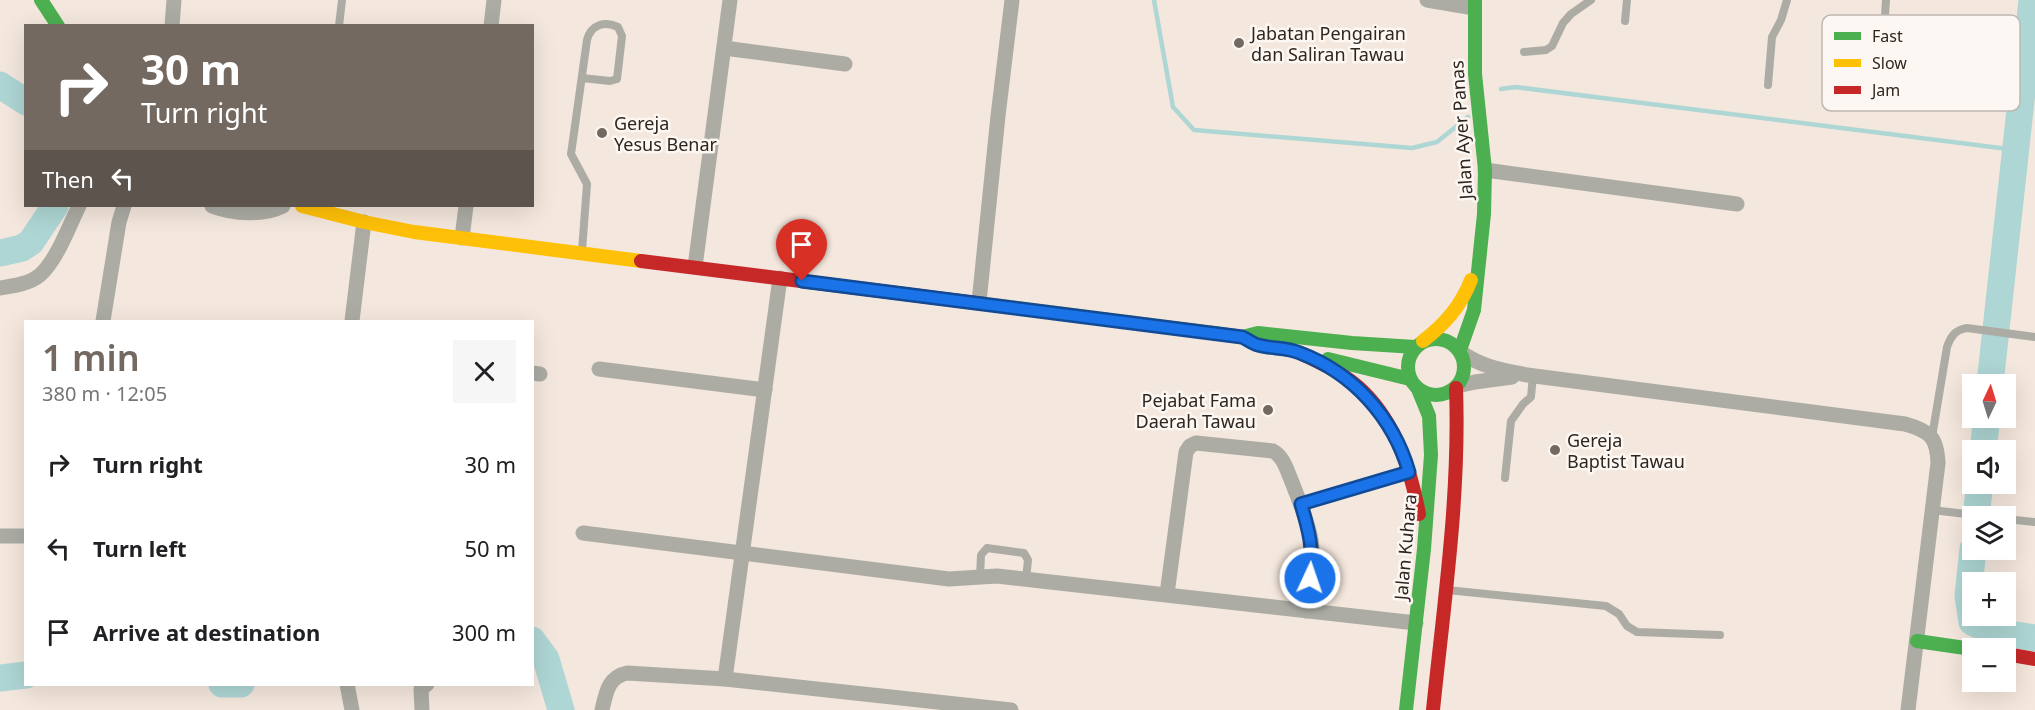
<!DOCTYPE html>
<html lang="en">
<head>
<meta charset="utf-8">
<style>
  body { margin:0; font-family:"Noto Sans",sans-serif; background:#f6f6f6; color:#202124; height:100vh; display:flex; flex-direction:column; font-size:22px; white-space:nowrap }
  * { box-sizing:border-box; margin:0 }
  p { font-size:20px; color:#757577 }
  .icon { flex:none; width:33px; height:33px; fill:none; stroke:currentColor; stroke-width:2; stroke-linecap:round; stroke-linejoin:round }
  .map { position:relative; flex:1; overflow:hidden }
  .sheet { position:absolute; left:24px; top:320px; width:510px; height:366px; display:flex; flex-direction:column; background:#fff; border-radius:0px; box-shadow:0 6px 24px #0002 }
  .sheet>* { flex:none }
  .guide { position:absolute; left:24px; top:24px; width:510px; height:183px; border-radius:0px; box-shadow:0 6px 24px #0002; background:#736961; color:#fff; overflow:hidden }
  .needle { width:39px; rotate:4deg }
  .fabs { position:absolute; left:1962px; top:374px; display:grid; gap:12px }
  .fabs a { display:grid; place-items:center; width:54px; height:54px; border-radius:0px; background:#fff; box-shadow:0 6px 24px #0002; font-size:30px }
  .pin { position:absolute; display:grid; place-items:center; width:51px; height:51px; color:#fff; margin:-62px -26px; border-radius:50% 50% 50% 0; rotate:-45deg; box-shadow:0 0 6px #0007 }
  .pin .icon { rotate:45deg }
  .me { position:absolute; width:66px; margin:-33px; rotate:3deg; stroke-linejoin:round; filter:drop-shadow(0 0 4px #0008) }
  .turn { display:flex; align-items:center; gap:21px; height:126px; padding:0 18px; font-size:27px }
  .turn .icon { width:78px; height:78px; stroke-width:2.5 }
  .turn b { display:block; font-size:42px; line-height:51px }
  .then { display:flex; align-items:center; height:57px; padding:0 18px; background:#0003; gap:12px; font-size:22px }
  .round { display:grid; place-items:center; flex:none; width:63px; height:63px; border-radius:0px; background:#f6f6f6 }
  .head { display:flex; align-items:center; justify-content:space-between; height:102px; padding:0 18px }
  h1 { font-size:36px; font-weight:600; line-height:45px; color:#736961 }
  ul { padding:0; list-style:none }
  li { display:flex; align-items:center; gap:18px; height:84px; padding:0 18px }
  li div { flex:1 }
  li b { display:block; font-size:22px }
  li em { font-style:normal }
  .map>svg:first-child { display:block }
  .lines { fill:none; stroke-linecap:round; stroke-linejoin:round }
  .stream { stroke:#aed6d4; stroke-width:4.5 }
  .river { stroke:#aed6d4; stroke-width:27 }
  .lane { stroke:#acaca5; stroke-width:8 }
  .street { stroke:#acaca5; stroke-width:15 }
  .fast { stroke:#4caf50; stroke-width:14 }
  .slow { stroke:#ffc107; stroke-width:14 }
  .jam { stroke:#c62828; stroke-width:14 }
  .route-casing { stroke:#114b97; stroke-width:15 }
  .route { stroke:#1a73e8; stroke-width:10 }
  .poi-dot { fill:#736961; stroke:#fcf7f3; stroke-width:2 }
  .labels { text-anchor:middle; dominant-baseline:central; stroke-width:5; stroke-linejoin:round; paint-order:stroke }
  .poi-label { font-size:18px; fill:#2e251e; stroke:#fcf7f3; text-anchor:start }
  .street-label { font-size:18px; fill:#2e251e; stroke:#fcf7f3 }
  .key { fill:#fcf7f3; stroke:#beb8b3; stroke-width:1.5 }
  .key-label { font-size:16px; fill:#2e251e }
</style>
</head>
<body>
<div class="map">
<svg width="2035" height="710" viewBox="0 0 2035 710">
  <rect width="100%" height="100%" fill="#f4e7dd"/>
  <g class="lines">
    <g class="stream">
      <polyline points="1154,0 1173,107 1194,130 1412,148 1437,142 1468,117"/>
      <polyline points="1501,89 1515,87 2016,150"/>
    </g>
    <g class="river">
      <polyline points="0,85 26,102"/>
      <polyline points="0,253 22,248 31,242 55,206"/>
      <polyline points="1990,384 2032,0"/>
      <polyline points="1983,450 1987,417"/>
      <polyline points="1976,516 1980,483"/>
      <polyline points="1973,549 1968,596 1972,622 1991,631 2035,638"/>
      <polyline points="532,640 546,659 561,710"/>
      <polyline points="0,678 26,675"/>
      <polyline points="222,684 241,684"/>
    </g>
    <g class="lane">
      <polyline points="1625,21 1627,0"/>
      <polyline points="339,26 342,0"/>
      <polyline points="1524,52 1546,50 1552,46 1563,23 1571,14 1591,0"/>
      <polyline points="1881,76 1886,0"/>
      <polyline points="1768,85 1772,37 1781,20 1787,0"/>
      <path d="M582,251L587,184L571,154L587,40C591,24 605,21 618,27L622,36L617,79L610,81L582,78"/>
      <path d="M1932,437L1947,347C1951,336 1955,330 1967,328L2035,337"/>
      <polyline points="1505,478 1511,421 1523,404 1531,397 1533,375"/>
      <polyline points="1301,504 1406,473"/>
      <polyline points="1932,510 1983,516"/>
      <polyline points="2006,519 2035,522"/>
      <polyline points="980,577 981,555 987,548 1024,553 1028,560 1026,579"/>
      <polyline points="1447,590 1606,606 1619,614 1627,626 1637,632 1720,635"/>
    </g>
    <g class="street">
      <polyline points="1427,0 1474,8"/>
      <polyline points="172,26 174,0"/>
      <polyline points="491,26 494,0"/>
      <polyline points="724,48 845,64"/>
      <polyline points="1485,170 1737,204"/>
      <path d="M212,206C233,214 263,216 283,206"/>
      <polyline points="462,238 466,206"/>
      <polyline points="695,267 730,0"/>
      <path d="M0,288C13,286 29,284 40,275C57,260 69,226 79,206"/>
      <polyline points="979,302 998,116 1012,0"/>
      <polyline points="103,321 119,222 124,206"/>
      <polyline points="352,321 364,222"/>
      <path d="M1462,353C1482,367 1503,370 1527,375L1905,424C1930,431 1937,437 1938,463L1908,710"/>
      <polyline points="599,369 765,390"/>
      <polyline points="532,373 540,374"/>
      <polyline points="1457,386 1475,382 1512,377"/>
      <polyline points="583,533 949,579 997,576 1416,623"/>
      <polyline points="0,536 26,536"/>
      <path d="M1167,594L1186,452L1190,446L1196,443L1273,451C1284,457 1287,471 1292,482C1299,501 1308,521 1311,540C1315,563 1309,588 1306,611"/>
      <polyline points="725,679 780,278"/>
      <polyline points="347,684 352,710"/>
      <polyline points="422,710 421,689 427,684"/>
      <path d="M602,710C606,693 608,677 627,673L725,679L1011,710"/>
    </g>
    <g class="fast">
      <polyline points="41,0 58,26"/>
      <polyline points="1213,333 1242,337 1258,333 1352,343 1415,347"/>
      <circle cx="1436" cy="367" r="28"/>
      <polyline points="1460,350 1474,310 1484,214 1485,170 1475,74 1475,0"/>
      <polyline points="1328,359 1410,379"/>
      <polyline points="1917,641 1972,649"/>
      <polyline points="1406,710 1424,549 1431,455 1429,416 1418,389"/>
    </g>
    <g class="slow">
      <polyline points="302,206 364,222 414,232 641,261"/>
      <polyline points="984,304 1213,333"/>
      <path d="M1423,341C1445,324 1461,306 1471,280"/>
    </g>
    <g class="jam">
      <polyline points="641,261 984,304"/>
      <path d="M1298,352C1316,361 1335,369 1351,381C1392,412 1410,465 1419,514"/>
      <polyline points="2006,654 2035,659"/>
      <path d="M1433,710C1444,603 1460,495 1456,388"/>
    </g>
  </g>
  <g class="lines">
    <defs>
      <path id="route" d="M802,281L1242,337C1247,339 1253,344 1258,345C1272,349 1287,347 1300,353C1353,373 1393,417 1409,472L1301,504C1309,531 1314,549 1310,578"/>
    </defs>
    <use href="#route" class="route-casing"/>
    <use href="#route" class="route"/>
  </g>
  <g class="poi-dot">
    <circle cx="1239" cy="43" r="6"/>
    <circle cx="602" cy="133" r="6"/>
    <circle cx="1268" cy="410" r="6"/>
    <circle cx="1555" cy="450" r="6"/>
  </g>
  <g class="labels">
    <g class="poi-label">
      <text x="1251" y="33">Jabatan Pengairan<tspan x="1251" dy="21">dan Saliran Tawau</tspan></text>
      <text x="614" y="123">Gereja<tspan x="614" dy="21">Yesus Benar</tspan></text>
      <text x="1256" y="400" text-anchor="end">Pejabat Fama<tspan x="1256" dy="21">Daerah Tawau</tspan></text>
      <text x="1567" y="440">Gereja<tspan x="1567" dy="21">Baptist Tawau</tspan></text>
    </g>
    <g class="street-label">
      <text transform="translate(1461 130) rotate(-94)">Jalan Ayer Panas</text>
      <text transform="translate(1405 547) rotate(-85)">Jalan Kuhara</text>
    </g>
  </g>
  <rect x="1822" y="15" width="198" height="96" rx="9" class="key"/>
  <rect x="1834" y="32" width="27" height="8" fill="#4caf50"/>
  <rect x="1834" y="59" width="27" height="8" fill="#ffc107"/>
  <rect x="1834" y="86" width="27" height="8" fill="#c62828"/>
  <g class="key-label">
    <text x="1872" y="42">Fast</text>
    <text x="1872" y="69">Slow</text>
    <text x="1872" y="96">Jam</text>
  </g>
</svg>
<div class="fabs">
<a><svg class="needle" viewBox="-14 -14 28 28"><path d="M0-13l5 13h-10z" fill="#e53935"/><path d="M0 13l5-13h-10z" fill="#757577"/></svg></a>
<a><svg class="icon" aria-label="sound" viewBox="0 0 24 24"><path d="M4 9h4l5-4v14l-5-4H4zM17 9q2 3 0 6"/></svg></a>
<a><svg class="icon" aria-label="layers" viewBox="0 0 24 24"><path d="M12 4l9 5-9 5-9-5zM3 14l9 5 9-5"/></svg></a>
<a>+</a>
<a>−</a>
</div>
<div class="pin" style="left:802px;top:281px;background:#d93025"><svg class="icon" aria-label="arrive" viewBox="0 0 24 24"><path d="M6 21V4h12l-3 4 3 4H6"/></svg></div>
<svg class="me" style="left:1310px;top:578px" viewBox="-20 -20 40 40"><circle r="17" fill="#1a73e8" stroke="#fff" stroke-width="3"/><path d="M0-11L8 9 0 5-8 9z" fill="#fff"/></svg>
<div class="guide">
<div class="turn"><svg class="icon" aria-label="right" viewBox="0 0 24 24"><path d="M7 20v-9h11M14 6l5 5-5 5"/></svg><div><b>30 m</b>Turn right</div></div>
<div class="then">Then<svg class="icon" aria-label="left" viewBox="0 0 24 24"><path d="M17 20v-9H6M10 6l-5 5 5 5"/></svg></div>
</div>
<section class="sheet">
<div class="head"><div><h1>1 min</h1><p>380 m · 12:05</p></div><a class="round"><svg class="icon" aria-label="close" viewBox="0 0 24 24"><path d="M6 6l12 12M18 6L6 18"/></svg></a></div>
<ul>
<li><svg class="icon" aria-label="right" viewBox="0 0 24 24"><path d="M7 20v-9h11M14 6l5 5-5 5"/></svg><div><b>Turn right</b></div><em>30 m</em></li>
<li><svg class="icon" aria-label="left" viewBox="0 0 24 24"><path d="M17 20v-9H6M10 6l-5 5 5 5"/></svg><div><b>Turn left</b></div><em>50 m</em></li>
<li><svg class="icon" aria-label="arrive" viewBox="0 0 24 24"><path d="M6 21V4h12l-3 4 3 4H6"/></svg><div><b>Arrive at destination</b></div><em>300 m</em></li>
</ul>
</section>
</div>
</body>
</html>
